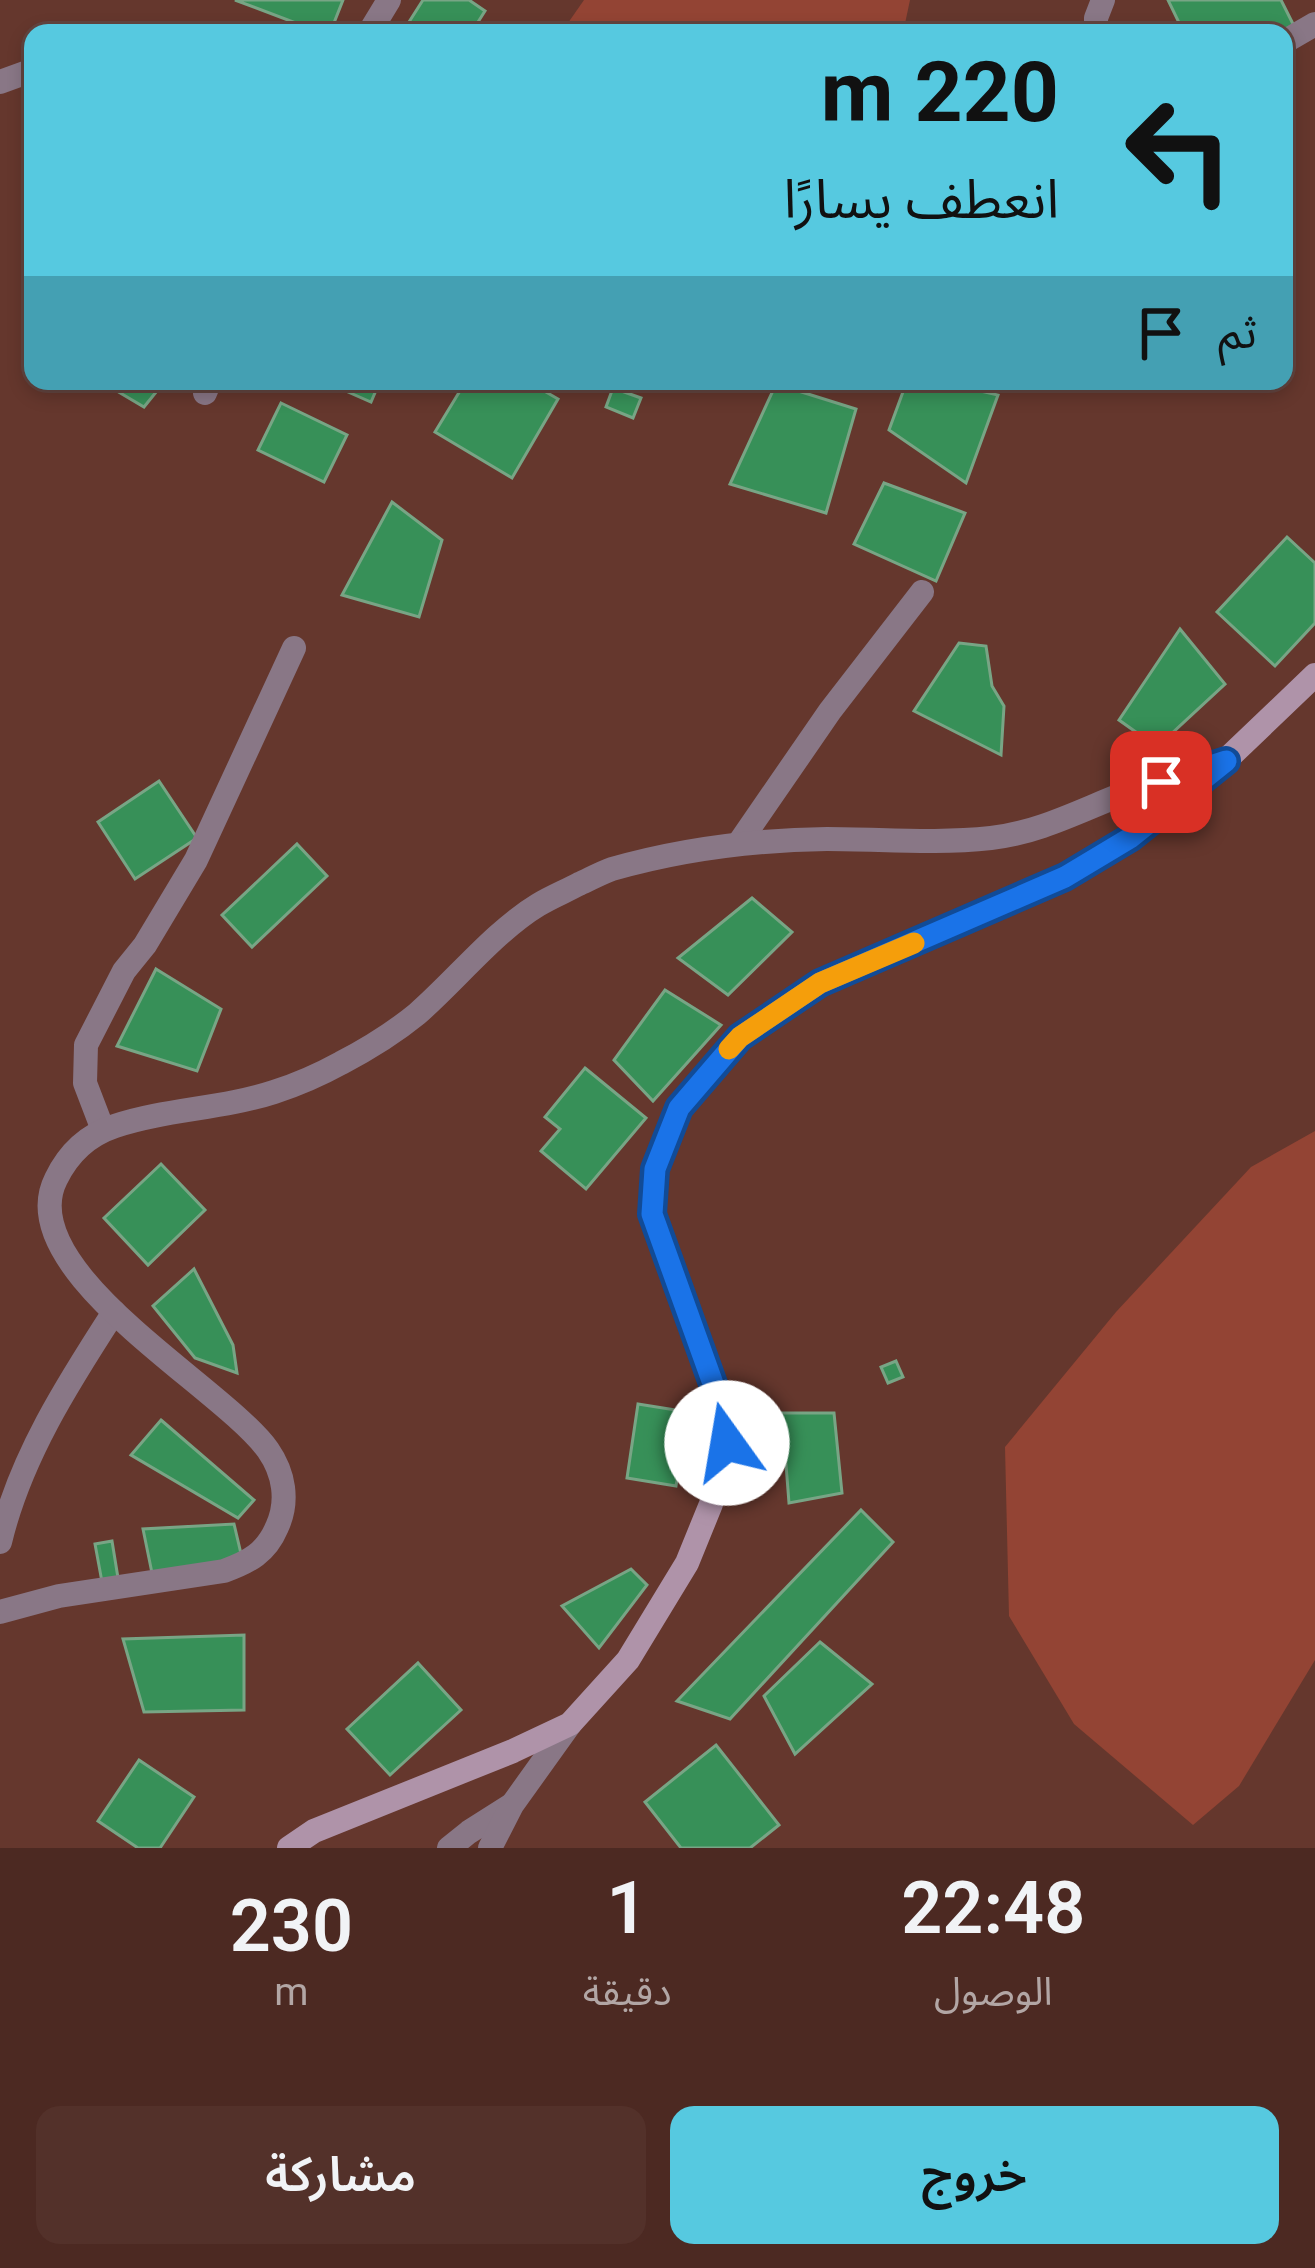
<!DOCTYPE html>
<html lang="ar">
<head>
<meta charset="utf-8">
<style>
  body { margin:0; font-family:Roboto,"Noto Sans Arabic",sans-serif; background:#53312a; color:#f1f3f6; direction:rtl; height:100vh; display:flex; flex-direction:column; font-size:45px; white-space:nowrap }
  * { box-sizing:border-box; margin:0 }
  p { font-size:39px; color:#b2a6a5 }
  .icon { flex:none; width:66px; height:66px; fill:none; stroke:currentColor; stroke-width:2; stroke-linecap:round; stroke-linejoin:round }
  .map { position:relative; height:1848px; overflow:hidden; direction:ltr }
  .side { display:flex; flex-direction:column; background:#4c2922; flex:1 }
  .side>* { flex:none }
  .guide { position:absolute; left:24px; top:24px; width:1269px; height:366px; border-radius:24px; box-shadow:0 6px 18px #0003,0 0 0 3px #634540; direction:rtl; background:#56c9e0; color:#111; overflow:hidden }
  .pin { position:absolute; display:grid; place-items:center; width:102px; height:102px; color:#fff; margin:-51px; border-radius:24px; box-shadow:0 6px 18px #0006 }
  .me { position:absolute; width:132px; margin:-66px; rotate:347deg; stroke-linejoin:round; filter:drop-shadow(0 0 9px #0008) }
  .turn { display:flex; align-items:center; gap:42px; height:252px; padding:0 36px; font-size:54px }
  .turn .icon { width:156px; height:156px; stroke-width:2.5 }
  .turn b { display:block; font-size:84px; line-height:102px }
  .then { display:flex; align-items:center; height:114px; padding:0 36px; background:#0003; gap:24px; font-size:45px }
  .eta { display:flex; justify-content:space-evenly; align-items:center; height:204px; text-align:center }
  .eta b { font-size:72px; font-weight:600; line-height:84px }
  .cta { display:flex; gap:24px; margin-top:auto; padding:24px 36px }
  .cta a { flex:1; height:138px; border-radius:24px; background:#56c9e0; color:#111; font-size:48px; font-weight:600; line-height:138px; text-align:center }
  .cta a+a { background:#53312a; color:#f1f3f6 }
  .map>svg:first-child { display:block }
  .green { fill:#934434 }
  .building { fill:#379058; stroke:#78a585; stroke-width:3 }
  .lines { fill:none; stroke-linecap:round; stroke-linejoin:round }
  .street { stroke:#897786; stroke-width:24 }
  .secondary { stroke:#af93a9; stroke-width:24 }
  .route-casing { stroke:#114b97; stroke-width:30 }
  .route { stroke:#1a73e8; stroke-width:21 }
  .slow { stroke:#f59e0b; stroke-width:21 }
</style>
</head>
<body>
<div class="map">
<svg width="1315" height="1848" viewBox="0 0 1315 1848">
  <rect width="100%" height="100%" fill="#65372d"/>
  <g class="green">
    <polygon points="584,0 910,0 903,33 561,33"/>
    <polygon points="1315,1131 1315,1660 1239,1786 1193,1825 1074,1724 1009,1616 1005,1447 1116,1312 1251,1167"/>
  </g>
  <g class="building">
    <polygon points="235,0 343,0 330,33 322,33"/>
    <polygon points="423,0 469,0 485,11 471,33 402,33"/>
    <polygon points="1168,0 1281,0 1295,28 1284,34 1184,33"/>
    <polygon points="100,381 165,381 144,407"/>
    <polygon points="323,381 380,381 371,402"/>
    <polygon points="466,381 527,381 558,399 512,478 435,432"/>
    <polygon points="907,381 937,381 998,395 966,483 889,430"/>
    <polygon points="776,384 856,409 826,513 730,484"/>
    <polygon points="613,388 641,398 633,418 606,407"/>
    <polygon points="281,403 347,435 324,482 258,450"/>
    <polygon points="884,483 965,513 936,581 854,544"/>
    <polygon points="392,502 442,540 419,617 342,595"/>
    <polygon points="1287,537 1315,563 1315,623 1275,666 1217,612"/>
    <polygon points="1180,629 1225,684 1157,747 1119,720"/>
    <polygon points="959,643 986,646 992,686 1004,706 1001,755 914,711"/>
    <polygon points="159,781 197,838 135,879 98,822"/>
    <polygon points="297,844 327,876 252,947 222,915"/>
    <polygon points="752,898 792,932 728,995 678,958"/>
    <polygon points="156,969 221,1009 197,1071 117,1046"/>
    <polygon points="665,990 721,1025 653,1101 614,1060"/>
    <polygon points="585,1068 646,1118 586,1189 541,1151 560,1129 545,1117"/>
    <polygon points="161,1164 205,1210 148,1265 104,1218"/>
    <polygon points="194,1269 233,1345 237,1373 195,1358 153,1306"/>
    <polygon points="896,1361 903,1377 888,1383 881,1367"/>
    <polygon points="638,1404 688,1412 676,1486 627,1478"/>
    <polygon points="782,1413 834,1413 842,1493 789,1503"/>
    <polygon points="161,1420 254,1500 238,1518 131,1455"/>
    <polygon points="861,1510 893,1542 730,1719 677,1701"/>
    <polygon points="234,1524 242,1558 153,1578 143,1529"/>
    <polygon points="112,1541 118,1578 102,1582 95,1544"/>
    <polygon points="631,1569 647,1585 599,1648 562,1606"/>
    <polygon points="244,1635 244,1710 144,1712 123,1639"/>
    <polygon points="820,1642 872,1684 795,1754 764,1696"/>
    <polygon points="418,1663 461,1710 390,1775 347,1729"/>
    <polygon points="716,1745 779,1825 750,1848 681,1848 645,1802"/>
    <polygon points="139,1760 194,1797 160,1848 138,1848 98,1821"/>
  </g>
  <g class="lines">
    <g class="street">
      <polyline points="369,33 389,0"/>
      <polyline points="1096,33 1096,18 1103,0"/>
      <polyline points="1284,42 1315,24"/>
      <polyline points="0,82 33,70"/>
      <polyline points="205,393 210,381"/>
      <polyline points="739,843 830,711 922,592"/>
      <polyline points="103,1130 85,1083 86,1045 124,971 145,945 196,860 294,648"/>
      <path d="M0,1542C20,1458 68,1383 114,1312"/>
      <path d="M0,1612L59,1596L224,1571C249,1562 266,1553 277,1527C289,1501 284,1473 268,1450C222,1386 10,1270 56,1179C68,1154 88,1135 115,1126C166,1109 222,1109 274,1092C296,1085 321,1074 341,1063C366,1050 395,1032 417,1014C455,981 495,931 538,905C551,897 566,891 579,884C590,879 601,873 612,869C682,849 754,840 827,839C883,839 935,844 991,838C1039,833 1083,809 1128,792C1159,781 1191,772 1223,762"/>
      <polyline points="449,1848 469,1832 510,1806"/>
      <polyline points="490,1848 512,1805 570,1724"/>
    </g>
    <polyline class="secondary" points="289,1848 314,1831 513,1751 570,1724 628,1660 687,1563 711,1504 727,1443 720,1403 653,1214 654,1170 679,1107 739,1037 820,983 1065,877 1130,839 1225,761 1315,675"/>
  </g>
  <g class="lines">
    <defs>
      <polyline id="route" points="727,1443 720,1403 652,1214 655,1169 679,1108 740,1037 820,983 1065,877 1130,838 1226,761 1161,782"/>
    </defs>
    <use href="#route" class="route-casing"/>
    <use href="#route" class="route"/>
    <polyline class="slow" points="729,1049 740,1037 820,983 914,943"/>
  </g>
</svg>
<div class="pin" style="left:1161px;top:782px;background:#d93025"><svg class="icon" aria-label="arrive" viewBox="0 0 24 24"><path d="M6 21V4h12l-3 4 3 4H6"/></svg></div>
<svg class="me" style="left:727px;top:1443px" viewBox="-20 -20 40 40"><circle r="19" fill="#fff"/><path d="M0-13L10 11 0 6-10 11z" fill="#1a73e8"/></svg>
<div class="guide">
<div class="turn"><svg class="icon" aria-label="left" viewBox="0 0 24 24"><path d="M17 20v-9H6M10 6l-5 5 5 5"/></svg><div><b>220 m</b>انعطف يسارًا</div></div>
<div class="then">ثم<svg class="icon" aria-label="arrive" viewBox="0 0 24 24"><path d="M6 21V4h12l-3 4 3 4H6"/></svg></div>
</div>
</div>
<section class="side">
<div class="eta">
<div><b>22:48</b><p>الوصول</p></div>
<div><b>1</b><p>دقيقة</p></div>
<div><b>230</b><p>m</p></div>
</div>
<div class="cta"><a>خروج</a><a>مشاركة</a></div>
</section>
</body>
</html>
